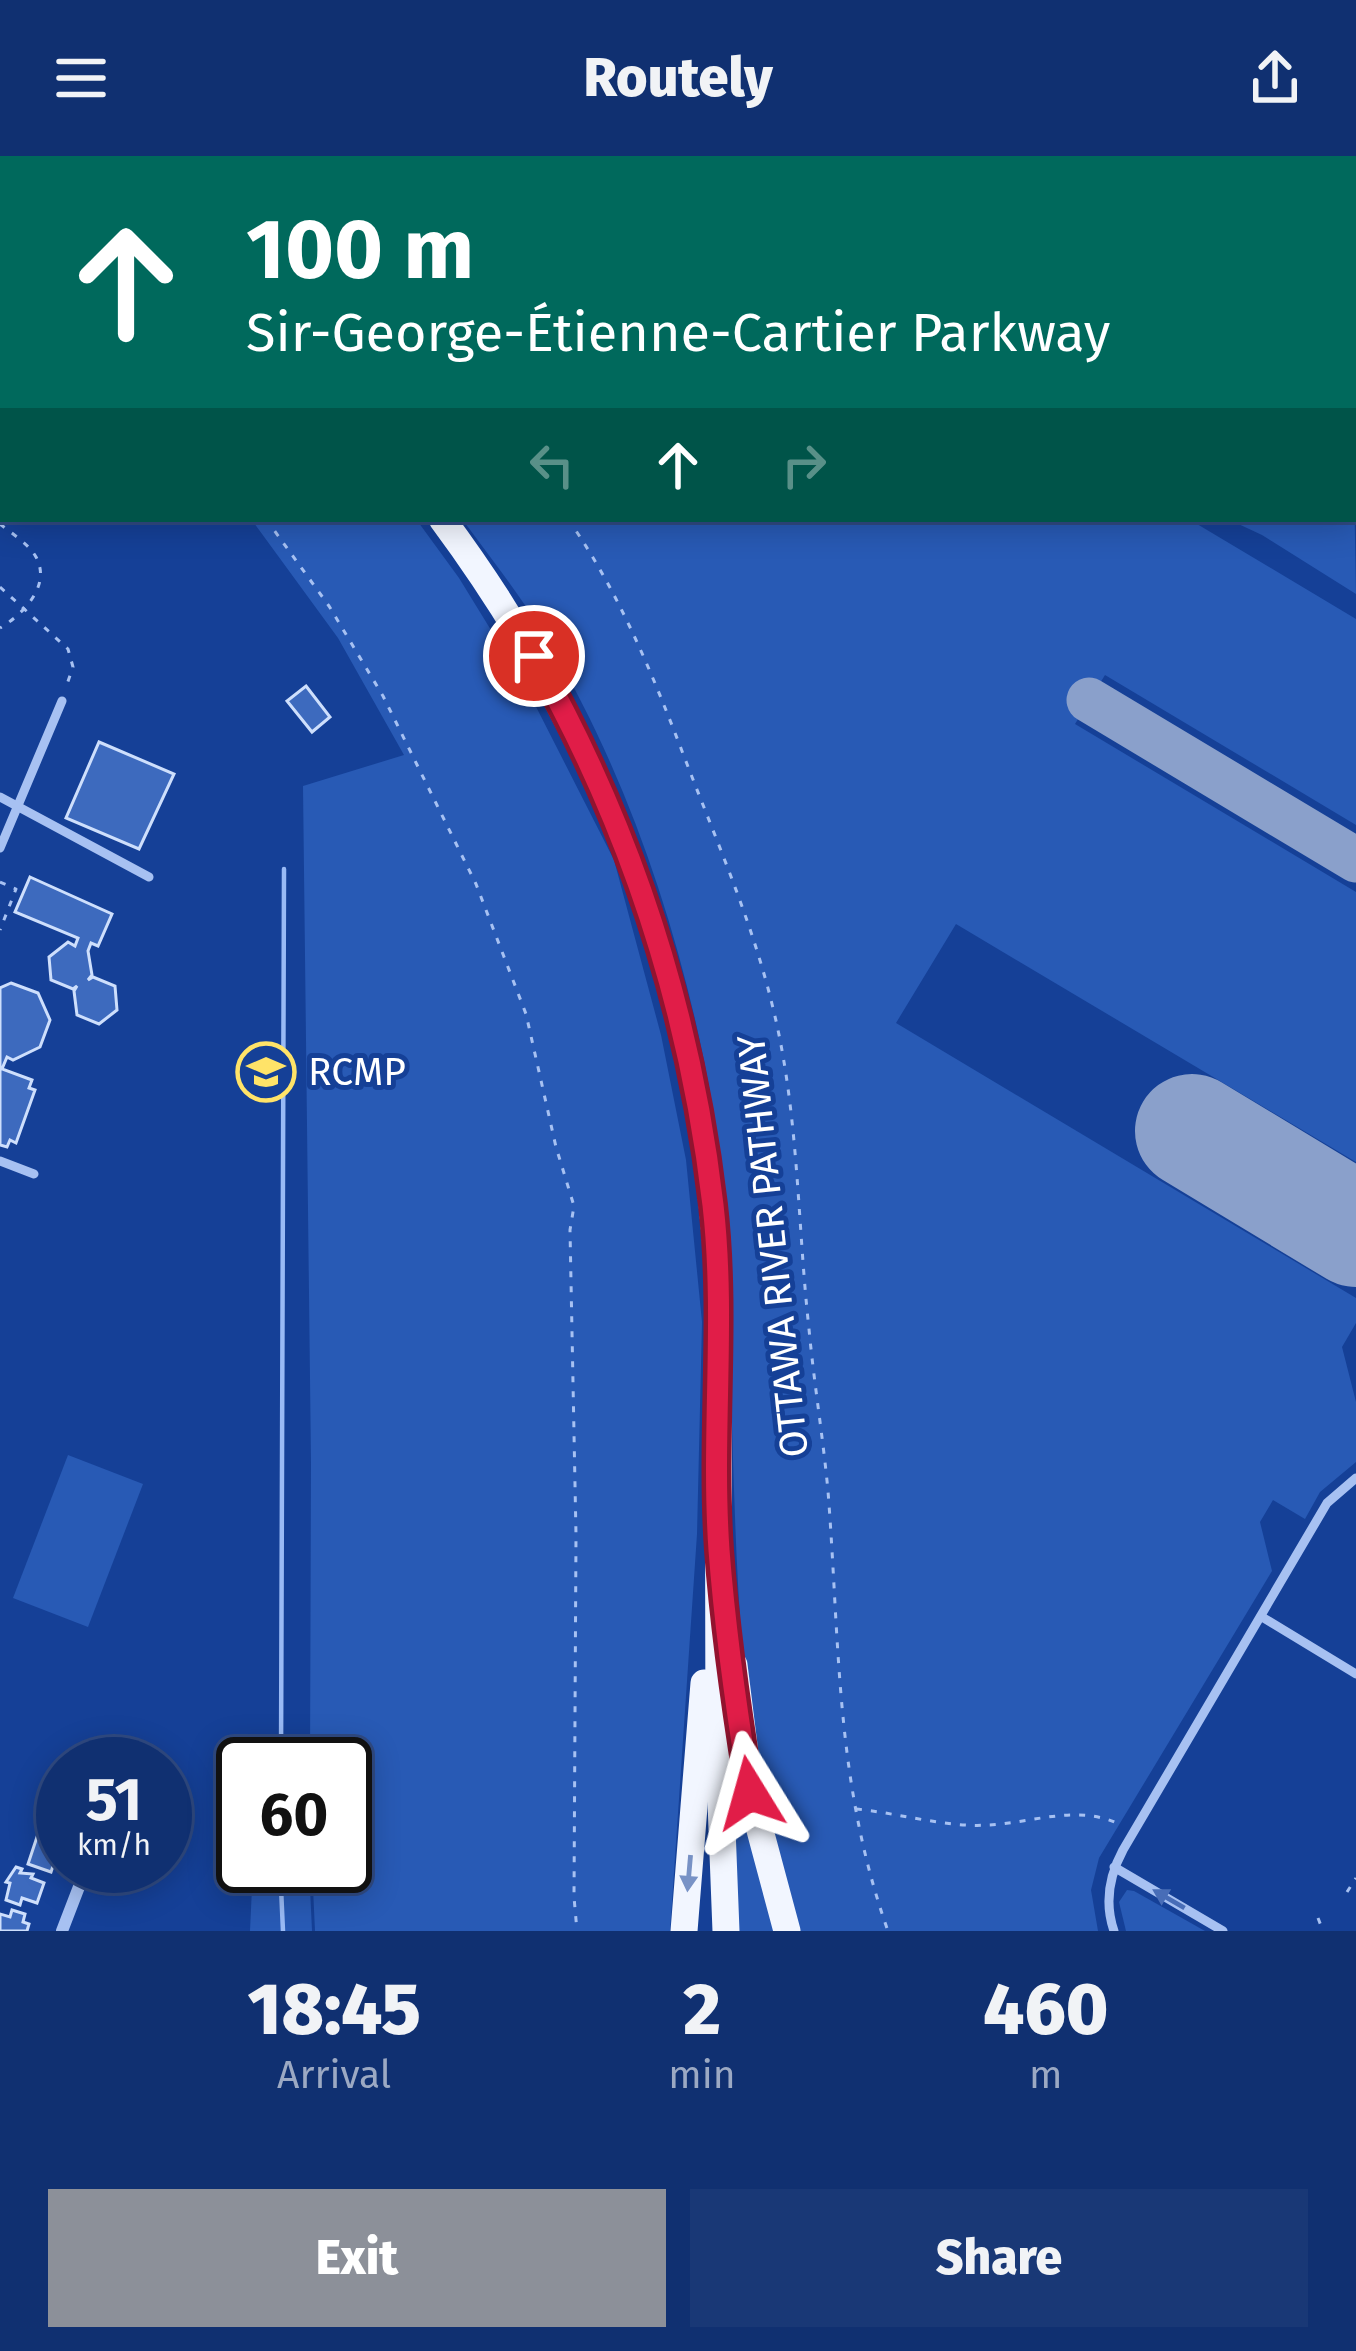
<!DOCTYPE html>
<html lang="en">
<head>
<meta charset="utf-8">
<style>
  body { margin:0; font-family:"Fira Sans",sans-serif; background:#193876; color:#f1f3f6; height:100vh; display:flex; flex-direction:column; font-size:45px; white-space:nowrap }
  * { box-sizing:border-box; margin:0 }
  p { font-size:39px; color:#9ca9c3 }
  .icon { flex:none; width:66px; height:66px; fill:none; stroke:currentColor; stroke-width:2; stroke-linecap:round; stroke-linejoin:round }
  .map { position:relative; height:1775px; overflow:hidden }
  .sheet { display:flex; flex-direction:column; background:#103071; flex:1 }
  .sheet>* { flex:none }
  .banner { position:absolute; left:0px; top:0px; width:1356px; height:366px; box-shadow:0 6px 30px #0003,0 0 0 3px #304b84; background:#00695c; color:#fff; overflow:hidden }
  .speed { position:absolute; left:36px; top:1581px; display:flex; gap:24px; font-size:60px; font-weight:700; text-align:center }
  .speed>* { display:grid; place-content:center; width:156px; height:156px; border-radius:50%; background:#103071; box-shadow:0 6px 30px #0003,0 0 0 3px #304b84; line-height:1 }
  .speed small { font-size:30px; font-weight:400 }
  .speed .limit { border:6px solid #111; border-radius:18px; background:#fff; color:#111 }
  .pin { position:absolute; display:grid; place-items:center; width:102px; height:102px; color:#fff; margin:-51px; border:6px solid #fff; border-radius:50%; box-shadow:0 3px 12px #0007 }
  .me { position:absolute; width:132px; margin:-66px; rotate:352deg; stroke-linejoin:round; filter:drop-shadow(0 0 9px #0008) }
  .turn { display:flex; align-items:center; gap:42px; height:252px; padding:0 48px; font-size:54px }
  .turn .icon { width:156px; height:156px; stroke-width:2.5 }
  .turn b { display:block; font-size:84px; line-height:102px }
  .lanes { display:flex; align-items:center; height:114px; padding:0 48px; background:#0003; justify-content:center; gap:60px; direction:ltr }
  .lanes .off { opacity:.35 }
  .eta { display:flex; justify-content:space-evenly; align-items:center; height:204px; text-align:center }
  .eta b { font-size:72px; font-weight:800; line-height:84px }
  .cta { display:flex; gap:24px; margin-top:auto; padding:24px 48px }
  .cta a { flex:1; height:138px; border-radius:0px; background:#8c9099; color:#fff; font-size:48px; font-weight:800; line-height:138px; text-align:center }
  .cta a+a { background:#193876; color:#f1f3f6 }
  header { display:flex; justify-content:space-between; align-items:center; height:156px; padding:0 48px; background:#103071; font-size:54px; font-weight:800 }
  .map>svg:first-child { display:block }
  .green { fill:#285ab5 }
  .water { fill:#214283; stroke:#99baf5; stroke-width:3 }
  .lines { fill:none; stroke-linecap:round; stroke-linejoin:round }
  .stream { stroke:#99baf5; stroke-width:4.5 }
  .taxiway { stroke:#8aa0cb; stroke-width:45 }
  .runway { stroke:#8aa0cb; stroke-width:114 }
  .building { fill:#3d6abe; stroke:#cedffc; stroke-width:3 }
  .path { stroke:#a7c1f2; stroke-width:3; stroke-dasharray:6 9; stroke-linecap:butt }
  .service { stroke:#a7c1f2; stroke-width:9 }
  .minor { stroke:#a7c1f2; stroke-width:12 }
  .primary { stroke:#f2f6ff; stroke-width:27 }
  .oneway { fill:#7892c6 }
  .oneway2 { fill:#486db7 }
  .route-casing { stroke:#92132f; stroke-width:30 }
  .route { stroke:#e11d48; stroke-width:21 }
  .labels { text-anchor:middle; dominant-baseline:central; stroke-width:10; stroke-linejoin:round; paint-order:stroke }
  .poi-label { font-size:39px; fill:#fff; stroke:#154097; text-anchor:start }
  .street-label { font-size:39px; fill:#fff; stroke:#154097 }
</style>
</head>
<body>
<header><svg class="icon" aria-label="menu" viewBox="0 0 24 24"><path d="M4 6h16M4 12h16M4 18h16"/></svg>Routely<svg class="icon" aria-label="share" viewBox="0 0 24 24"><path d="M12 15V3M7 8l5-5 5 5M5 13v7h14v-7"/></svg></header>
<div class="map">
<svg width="1356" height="1775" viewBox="0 0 1356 1775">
  <rect width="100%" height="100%" fill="#154097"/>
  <g class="green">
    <polygon points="37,0 839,0 845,3 42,3"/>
    <path d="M1353,271L1356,438L1262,379L1232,365L1197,368L1356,463V669L1105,519L1075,568L1356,736V1006L956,768L896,867L1356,1142V1167L1342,1191L1356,1246V1306L1320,1336L1305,1363L1273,1344L1260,1366L1272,1415L1099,1702L1091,1734L1098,1775H794C735,1596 737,1397 730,1210C728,1156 732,1101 726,1047C706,858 647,653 550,489C525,445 492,404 462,363H1353Z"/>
    <polygon points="251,363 416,363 459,422 526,531 614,704 661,879 686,1004 702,1166 697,1378 670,1775 315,1775 312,1710 345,1710 345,1608 310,1608 311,1307 303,630 404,599 338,482"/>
    <polygon points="68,1299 143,1328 88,1471 13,1442"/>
    <polygon points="733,1585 779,1775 734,1775"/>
    <polygon points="253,1710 309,1710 312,1775 250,1775"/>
    <polygon points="1127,1734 1134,1735 1205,1775 1126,1775 1119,1746"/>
  </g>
  <polygon class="water" points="895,0 1356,0 1356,241 1353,3"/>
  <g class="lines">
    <g class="stream">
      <polyline points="281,1608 284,713"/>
      <polyline points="280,1710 283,1775"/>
    </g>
    <polyline class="taxiway" points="1089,544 1356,704"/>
    <polyline class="runway" points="1192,975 1356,1074"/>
  </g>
  <g class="building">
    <polygon points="306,530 330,561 312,576 287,545"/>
    <polygon points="99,586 174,618 139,693 66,662"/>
    <polygon points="30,721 112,758 98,790 91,787 88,795 92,819 88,824 93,821 115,830 117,854 99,868 77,859 74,835 77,830 73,833 51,824 49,801 68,786 75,790 78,782 15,756"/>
    <polygon points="11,827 38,837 50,864 40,891 13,904 7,901 2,913 32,924 29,932 35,934 16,987 10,984 7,991 0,989 0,832"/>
    <polygon points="42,1643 63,1650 63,1675 42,1668 46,1657 38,1654"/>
    <polygon points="37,1681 60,1689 51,1716 28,1708"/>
    <polygon points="16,1711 22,1713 20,1717 33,1718 31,1722 44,1727 37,1747 22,1742 20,1749 6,1744 10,1727 6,1726"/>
    <polygon points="12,1754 25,1758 23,1766 29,1768 27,1775 0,1775 0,1758 10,1761"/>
  </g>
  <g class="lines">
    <g class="path">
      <polyline points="88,0 92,3"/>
      <polyline points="842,0 849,3"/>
      <polyline points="1353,266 1356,267"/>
      <polyline points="266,363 329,450 383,540 476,728 526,858 556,991 574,1050 570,1074 576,1379 574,1741 577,1775"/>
      <path d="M568,363C621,439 654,522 687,608C717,686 752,766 772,848C799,955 797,1064 809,1173C814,1227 823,1281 828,1335C840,1489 835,1626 888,1775"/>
      <path d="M0,368C11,377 29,388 36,401C52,430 22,459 0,472"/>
      <polyline points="0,431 68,493 73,511 66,531"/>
      <polyline points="0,726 16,733 0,774"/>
      <path d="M856,1653C898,1657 948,1672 988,1669C1032,1667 1077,1648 1119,1668"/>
      <polyline points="1347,1736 1356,1722"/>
      <polyline points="1318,1762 1323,1775"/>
    </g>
    <g class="service">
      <polyline points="0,641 149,721"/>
      <polyline points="0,692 62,545"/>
      <polyline points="0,1005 34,1018"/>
      <polyline points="1262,1461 1356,1518"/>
      <polyline points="1114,1711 1223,1775"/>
      <path d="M1114,1775C1104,1746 1109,1720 1123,1694L1327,1347L1356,1322"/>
    </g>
    <polyline class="minor" points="62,1775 87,1710"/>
    <g class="primary">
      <polyline points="18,0 22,3"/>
      <path d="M442,363C607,585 703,845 718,1122L719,1595L726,1775"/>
      <polyline points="734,1509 750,1637 787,1775"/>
      <polyline points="684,1775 704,1527"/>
    </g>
  </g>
  <defs><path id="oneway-solid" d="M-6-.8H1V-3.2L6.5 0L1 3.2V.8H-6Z" transform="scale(3)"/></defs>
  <use class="oneway" href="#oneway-solid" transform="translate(689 1717) rotate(95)"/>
  <use class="oneway2" href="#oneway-solid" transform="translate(1169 1743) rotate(-150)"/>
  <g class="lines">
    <defs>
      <path id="route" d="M534,500C631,671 690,853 713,1049C726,1163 711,1279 719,1394C725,1473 737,1558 750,1637"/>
    </defs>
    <use href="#route" class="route-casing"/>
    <use href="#route" class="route"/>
  </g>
  <defs>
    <symbol id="university-ring" viewBox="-11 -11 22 22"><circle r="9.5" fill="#154097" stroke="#ffe368" stroke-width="1.5"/><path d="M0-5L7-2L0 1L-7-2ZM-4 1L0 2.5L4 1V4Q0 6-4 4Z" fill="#ffe368"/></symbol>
  </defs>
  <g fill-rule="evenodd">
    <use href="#university-ring" x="233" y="883" width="66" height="66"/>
  </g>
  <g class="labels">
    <g class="poi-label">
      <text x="308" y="916">RCMP</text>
    </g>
    <g class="street-label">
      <text transform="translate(773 1090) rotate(-96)">OTTAWA RIVER PATHWAY</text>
    </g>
  </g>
</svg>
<div class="speed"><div>51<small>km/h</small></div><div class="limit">60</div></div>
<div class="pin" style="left:534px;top:500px;background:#d93025"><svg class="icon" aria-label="arrive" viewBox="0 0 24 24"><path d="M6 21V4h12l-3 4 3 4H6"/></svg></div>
<svg class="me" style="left:750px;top:1637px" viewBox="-20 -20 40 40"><path d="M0-17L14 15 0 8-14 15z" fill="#e11d48" stroke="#fff" stroke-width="4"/></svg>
<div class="banner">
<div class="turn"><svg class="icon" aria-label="ahead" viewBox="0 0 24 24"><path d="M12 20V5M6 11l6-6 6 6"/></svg><div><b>100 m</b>Sir-George-Étienne-Cartier Parkway</div></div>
<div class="lanes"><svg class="icon off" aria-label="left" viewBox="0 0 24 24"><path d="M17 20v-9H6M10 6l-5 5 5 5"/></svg><svg class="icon" aria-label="ahead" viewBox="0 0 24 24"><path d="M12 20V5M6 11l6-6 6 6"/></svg><svg class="icon off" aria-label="right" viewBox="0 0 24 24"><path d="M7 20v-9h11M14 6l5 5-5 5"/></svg></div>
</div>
</div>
<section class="sheet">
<div class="eta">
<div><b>18:45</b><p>Arrival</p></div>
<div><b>2</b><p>min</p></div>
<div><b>460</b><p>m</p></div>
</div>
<div class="cta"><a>Exit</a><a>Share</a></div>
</section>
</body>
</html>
